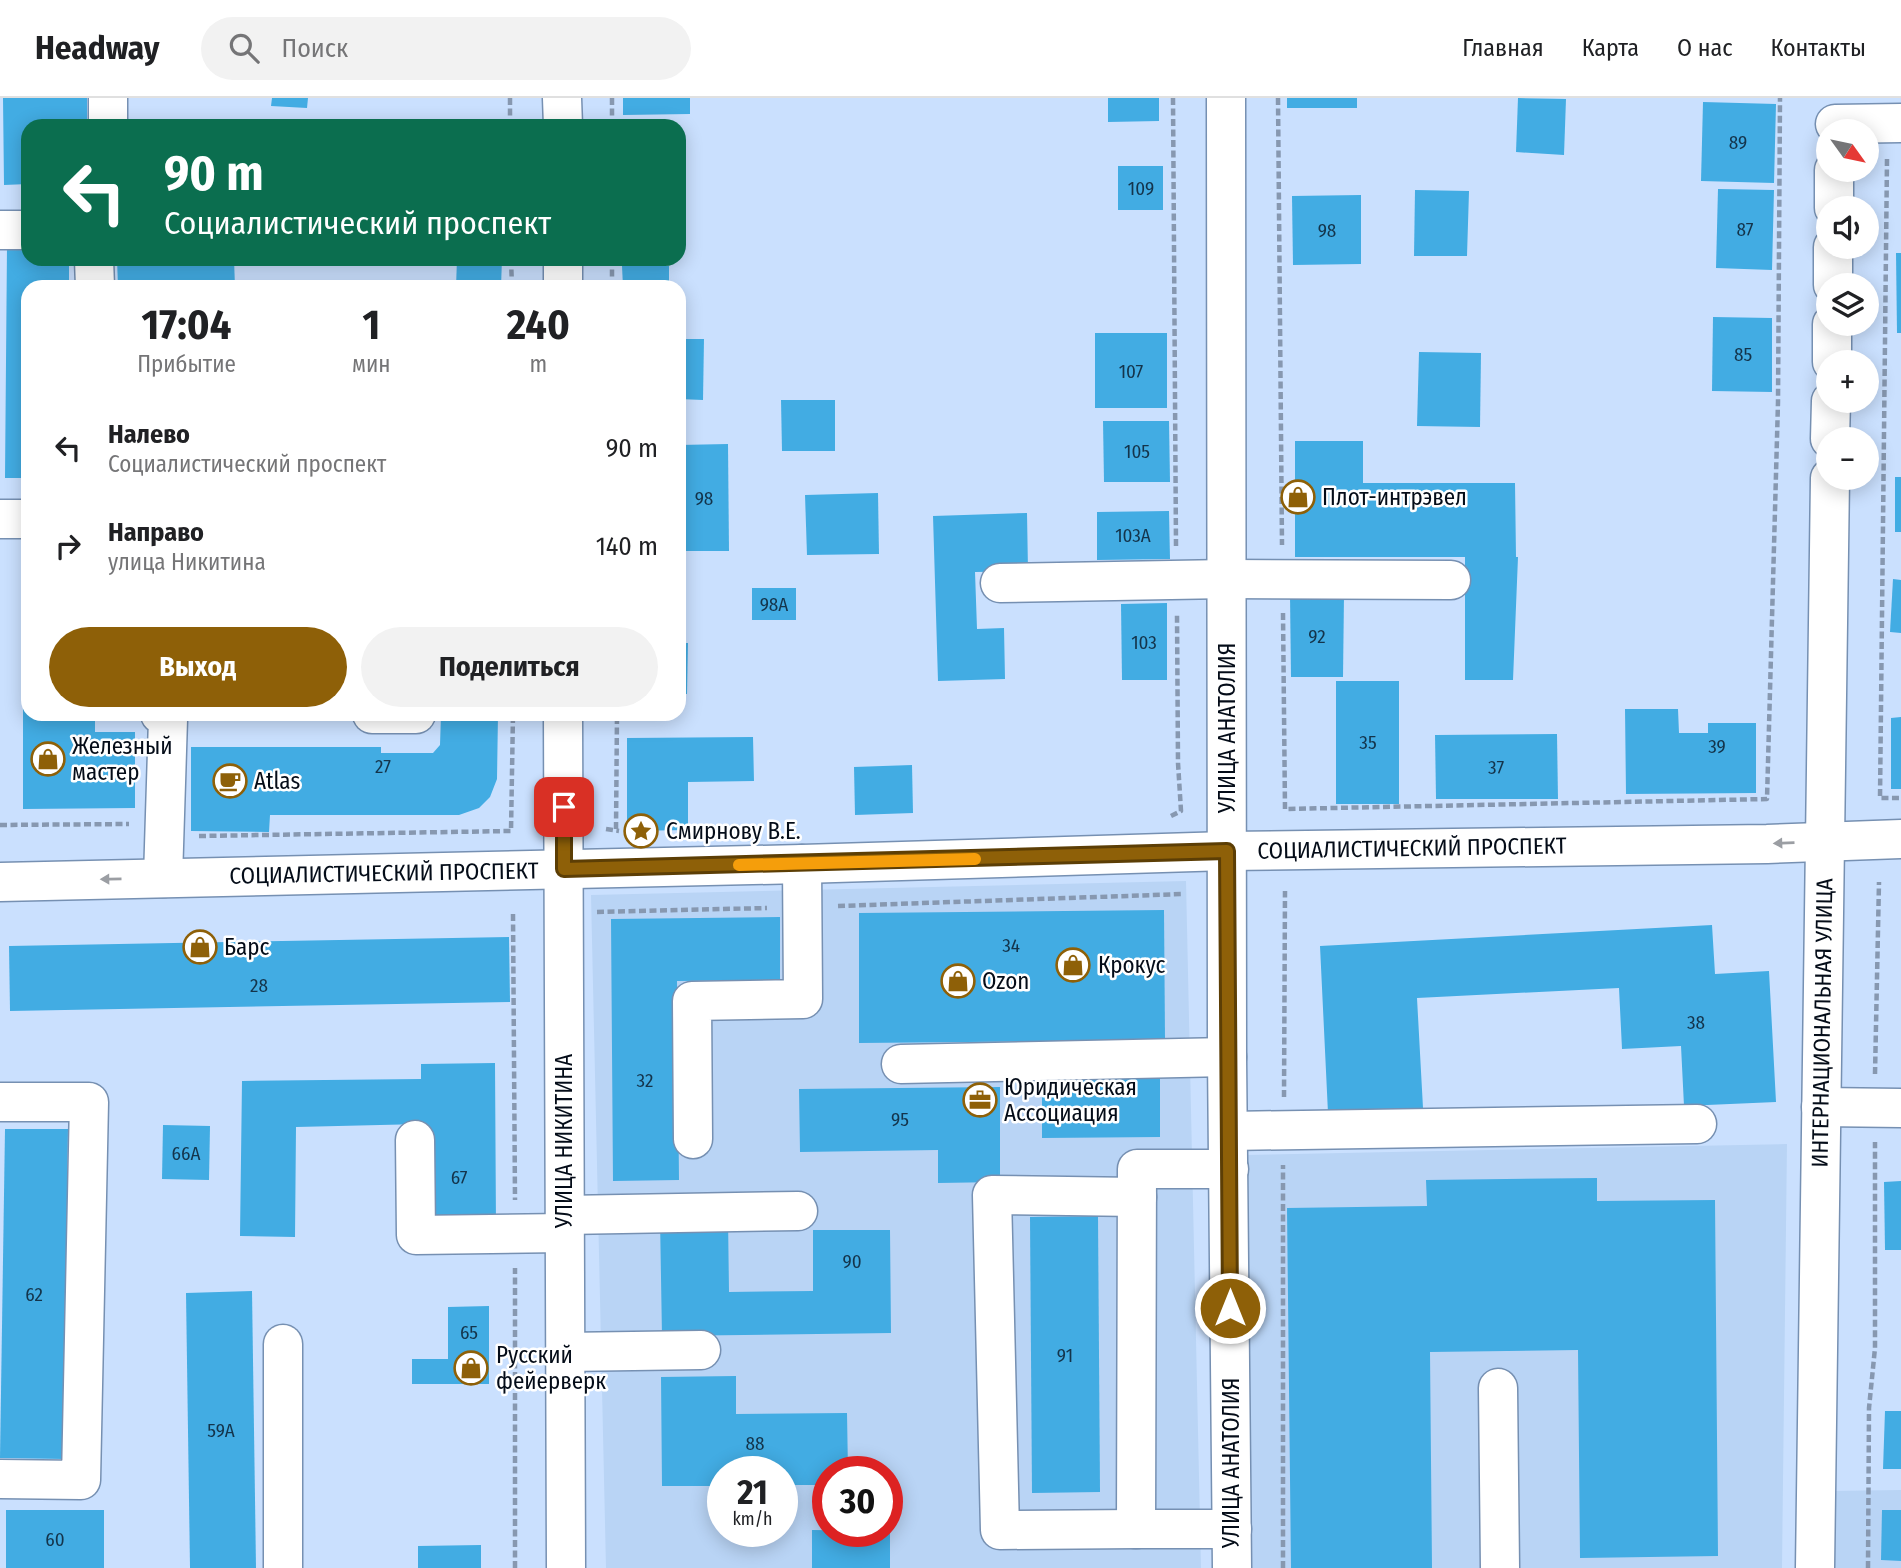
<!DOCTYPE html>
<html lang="ru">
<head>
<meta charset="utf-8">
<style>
  body { margin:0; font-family:"Fira Sans Condensed",sans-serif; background:#f2f2f2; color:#202124; height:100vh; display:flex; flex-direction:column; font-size:26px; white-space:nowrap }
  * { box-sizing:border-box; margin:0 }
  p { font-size:23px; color:#757577 }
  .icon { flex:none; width:38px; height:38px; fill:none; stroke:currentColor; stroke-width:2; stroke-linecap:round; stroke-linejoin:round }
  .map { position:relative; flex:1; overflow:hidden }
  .sheet { position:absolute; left:21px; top:182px; width:665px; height:441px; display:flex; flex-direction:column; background:#fff; border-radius:21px; box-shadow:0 4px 18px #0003 }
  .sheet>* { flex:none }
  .top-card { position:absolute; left:21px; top:21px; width:665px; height:147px; border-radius:21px; box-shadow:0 4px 18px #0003; background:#0b6e4f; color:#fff; overflow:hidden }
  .needle { width:46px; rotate:123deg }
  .fabs { position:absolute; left:1816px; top:21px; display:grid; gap:14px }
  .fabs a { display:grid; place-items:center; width:63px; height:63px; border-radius:50%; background:#fff; box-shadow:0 4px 18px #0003; font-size:35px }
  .speed { position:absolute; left:707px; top:1358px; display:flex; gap:14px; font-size:35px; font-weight:700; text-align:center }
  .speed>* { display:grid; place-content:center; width:91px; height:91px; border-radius:50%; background:#fff; box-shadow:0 4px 18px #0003; line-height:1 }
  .speed small { font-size:18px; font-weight:400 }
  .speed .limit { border:10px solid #d22; background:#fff; color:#111 }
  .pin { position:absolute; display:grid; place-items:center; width:60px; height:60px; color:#fff; margin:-30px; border-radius:14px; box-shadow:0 4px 10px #0006 }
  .me { position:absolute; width:77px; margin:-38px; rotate:0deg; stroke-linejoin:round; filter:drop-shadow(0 0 5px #0008) }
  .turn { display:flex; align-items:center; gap:24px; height:147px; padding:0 28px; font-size:32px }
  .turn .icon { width:91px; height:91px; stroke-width:2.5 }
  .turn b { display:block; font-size:49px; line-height:60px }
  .eta { display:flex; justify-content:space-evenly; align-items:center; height:119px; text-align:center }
  .eta b { font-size:42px; font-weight:700; line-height:49px }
  .primary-button { display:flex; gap:14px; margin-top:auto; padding:14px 28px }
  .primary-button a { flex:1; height:80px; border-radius:42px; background:#8e6008; color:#fff; font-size:28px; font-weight:700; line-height:80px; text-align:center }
  .primary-button a+a { background:#f2f2f2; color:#202124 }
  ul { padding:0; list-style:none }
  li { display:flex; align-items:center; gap:21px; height:98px; padding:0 28px }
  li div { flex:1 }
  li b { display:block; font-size:26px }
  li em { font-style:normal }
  header { display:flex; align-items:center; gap:42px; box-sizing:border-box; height:98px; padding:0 35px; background:#fff; border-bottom:2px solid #e0e0e0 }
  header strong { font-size:33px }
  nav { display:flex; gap:38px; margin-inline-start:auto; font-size:24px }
  .search { width:490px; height:63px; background:#f2f2f2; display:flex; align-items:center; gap:18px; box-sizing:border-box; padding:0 24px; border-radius:38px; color:#757577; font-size:26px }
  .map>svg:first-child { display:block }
  .built { fill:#b9d4f5; fill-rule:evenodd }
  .building { fill:#42ace3 }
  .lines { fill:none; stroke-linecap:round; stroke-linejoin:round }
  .minor-casing { stroke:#7690b2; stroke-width:41 }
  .path { stroke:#8798b0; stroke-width:4.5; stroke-dasharray:7 3.5; stroke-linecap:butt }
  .minor { stroke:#fff; stroke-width:38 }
  .oneway { fill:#9b9ea3 }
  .route-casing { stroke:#5c3e05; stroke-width:18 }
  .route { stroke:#8e6008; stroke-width:12 }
  .slow { stroke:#f59e0b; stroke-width:12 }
  .labels { text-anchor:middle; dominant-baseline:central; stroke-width:5; stroke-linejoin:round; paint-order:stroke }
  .number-label { font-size:19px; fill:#14344b }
  .poi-label { font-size:23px; fill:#040c18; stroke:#fff; text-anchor:start }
  .street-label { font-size:23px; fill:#040c18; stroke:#fff }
</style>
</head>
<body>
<header>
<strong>Headway</strong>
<div class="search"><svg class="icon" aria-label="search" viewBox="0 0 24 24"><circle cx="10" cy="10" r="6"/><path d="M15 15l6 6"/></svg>Поиск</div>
<nav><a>Главная</a><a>Карта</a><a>О нас</a><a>Контакты</a></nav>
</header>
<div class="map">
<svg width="1901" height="1470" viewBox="0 0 1901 1470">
  <rect width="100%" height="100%" fill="#cae0fe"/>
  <g class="built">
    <path d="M1186,783L1201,1470H606L591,797ZM723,1374H782V1433H723ZM828,1374H887V1433H828Z"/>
    <polygon points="1787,1046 1782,1470 1250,1470 1244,1057"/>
    <polygon points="1901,1392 1901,1470 1831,1470 1831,1393"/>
  </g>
  <g class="building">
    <polygon points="3,0 87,0 87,28 28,28 28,86 4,87"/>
    <polygon points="272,0 308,0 307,10 271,8"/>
    <polygon points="623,0 690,0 690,16 623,17"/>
    <polygon points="1108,0 1159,0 1159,23 1108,24"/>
    <rect x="1287" y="0" width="70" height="10"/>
    <polygon points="1518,0 1566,1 1564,57 1516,54"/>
    <polygon points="1703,4 1776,6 1774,85 1701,83"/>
    <rect x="1118" y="68" width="45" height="44"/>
    <polygon points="1718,91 1774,92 1772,172 1716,170"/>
    <polygon points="1415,92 1469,93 1467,158 1414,158"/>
    <polygon points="1361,97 1361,166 1293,167 1292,98"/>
    <polygon points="7,148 28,148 28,161 69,161 69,189 28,189 28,380 5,380"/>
    <polygon points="1896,155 1901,155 1901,235 1897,235"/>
    <polygon points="117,161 234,161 235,189 118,189"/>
    <polygon points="457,161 502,161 501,189 456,189"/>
    <polygon points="622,168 669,168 669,189 623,189"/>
    <polygon points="1713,219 1772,220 1772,294 1712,293"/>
    <rect x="1095" y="235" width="72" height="75"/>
    <polygon points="679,241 704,241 703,302 679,301"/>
    <polygon points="1419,254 1481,255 1480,329 1417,328"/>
    <polygon points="781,302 835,302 835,353 782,353"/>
    <polygon points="1103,323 1169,323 1170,384 1104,384"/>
    <polygon points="1295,343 1363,343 1363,385 1515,385 1516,459 1518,459 1513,582 1465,582 1465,459 1295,459"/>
    <polygon points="728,346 729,453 679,453 679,347"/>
    <rect x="1895" y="379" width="6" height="55"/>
    <polygon points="878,395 879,456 807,457 805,397"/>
    <polygon points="1169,413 1170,461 1097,462 1097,414"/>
    <polygon points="1027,415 1028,473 975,474 977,531 1004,530 1005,581 938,583 933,418"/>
    <polygon points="23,447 28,447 28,616 95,616 95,634 135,634 135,710 23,711"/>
    <polygon points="1893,481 1901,482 1901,535 1890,534"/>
    <rect x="752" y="490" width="44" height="32"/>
    <polygon points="1290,497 1344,497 1343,579 1291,579"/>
    <polygon points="1167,505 1167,582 1122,582 1121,506"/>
    <polygon points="679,545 688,545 687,596 679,596"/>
    <rect x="1336" y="583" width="63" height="123"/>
    <polygon points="1625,611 1678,611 1679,635 1708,635 1708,625 1756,625 1756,695 1626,696"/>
    <polygon points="441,616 498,616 497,681 490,699 479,710 459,717 270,717 269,734 191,733 191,649 381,649 381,655 433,655 440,647"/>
    <polygon points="1901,619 1901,691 1891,691 1891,620"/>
    <polygon points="1557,636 1558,701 1436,701 1435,637"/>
    <polygon points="753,639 754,683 688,684 688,732 627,733 627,640"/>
    <polygon points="912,667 913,715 855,717 854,669"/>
    <polygon points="1164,812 1165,942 859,945 859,815"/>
    <polygon points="780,819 780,882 677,883 679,1082 613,1083 611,821"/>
    <polygon points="1712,827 1715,876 1769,873 1776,1004 1684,1008 1681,948 1622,951 1619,890 1417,900 1423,1010 1328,1015 1320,848"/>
    <polygon points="509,839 510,904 10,913 9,848"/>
    <polygon points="495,965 496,1131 423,1132 422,1026 296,1029 295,1139 240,1138 242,983 421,981 421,966"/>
    <polygon points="1160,979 1160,1039 1042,1040 1042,980"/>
    <polygon points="1000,989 1000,1084 938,1085 938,1052 800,1054 799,991"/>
    <polygon points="163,1027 210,1028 209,1082 162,1081"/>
    <polygon points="5,1031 68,1031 64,1361 0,1360"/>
    <polygon points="1597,1080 1597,1103 1715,1102 1718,1458 1580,1460 1578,1252 1430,1254 1432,1470 1291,1470 1287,1110 1427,1108 1426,1082"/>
    <polygon points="1901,1083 1901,1152 1885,1152 1884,1084"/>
    <polygon points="1098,1118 1100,1394 1032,1395 1030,1119"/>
    <polygon points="728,1119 729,1194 813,1193 813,1132 890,1132 891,1235 662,1238 660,1120"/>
    <polygon points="252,1193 256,1470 190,1470 186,1195"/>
    <polygon points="489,1208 489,1286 412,1286 412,1261 448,1261 448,1209"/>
    <polygon points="736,1278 736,1316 847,1315 848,1374 828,1374 828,1387 782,1387 782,1374 723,1374 723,1388 662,1388 661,1279"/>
    <polygon points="1885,1313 1901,1313 1901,1371 1883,1371"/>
    <rect x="6" y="1412" width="98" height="58"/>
    <polygon points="1882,1412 1901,1412 1901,1463 1881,1462"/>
    <polygon points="887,1427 890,1427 890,1470 812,1470 812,1432 887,1433"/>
    <polygon points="481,1447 481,1470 418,1470 418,1448"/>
  </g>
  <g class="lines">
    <defs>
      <g id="minor">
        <polyline points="108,0 108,28"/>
        <polyline points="562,0 563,28"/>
        <polyline points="1226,0 1227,959 1232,1470"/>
        <polyline points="1835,26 1901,25"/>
        <polyline points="1834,110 1834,72"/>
        <polyline points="0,132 28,132"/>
        <polyline points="94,161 95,189"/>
        <polyline points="563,161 563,189"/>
        <polyline points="1833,187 1833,149"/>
        <polyline points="1832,264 1832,226"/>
        <polyline points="1830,341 1831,303"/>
        <polyline points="0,421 28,421"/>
        <polyline points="1000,485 1227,481 1451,482"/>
        <polyline points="160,616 168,621 163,780"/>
        <polyline points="372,616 416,616"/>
        <polyline points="563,616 566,1470"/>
        <polyline points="0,784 802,766 1227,753 1767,746 1901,741"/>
        <polyline points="901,966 1227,959"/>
        <polyline points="0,1004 89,1004 81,1382 0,1381"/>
        <polyline points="1821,1009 1901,1010"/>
        <polyline points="1230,1033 1697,1026"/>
        <polyline points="693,1041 692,903 803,901 802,766"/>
        <polyline points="415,1042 416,1137 564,1135"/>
        <polyline points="1229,1071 1137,1071 1136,1431 1232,1431"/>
        <polyline points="565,1117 798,1113"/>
        <polyline points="283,1246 283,1470"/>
        <polyline points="565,1254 701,1252"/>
        <polyline points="1498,1290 1500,1470"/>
        <polyline points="1136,1431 1000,1432 992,1097 1137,1099"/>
        <polyline points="1815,1470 1830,380"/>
      </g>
    </defs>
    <use href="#minor" class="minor-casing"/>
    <g class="path">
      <polyline points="510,0 510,28"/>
      <polyline points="612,0 612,28"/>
      <polyline points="1173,0 1176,448"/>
      <polyline points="1278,0 1282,447"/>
      <polyline points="1887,61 1880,700 1901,700"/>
      <polyline points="511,161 512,189"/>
      <polyline points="612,161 612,189"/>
      <polyline points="1283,515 1285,711 1767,701 1778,304 1780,0"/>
      <polyline points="1171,718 1181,713 1178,665 1177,517"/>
      <polyline points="0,727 129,726"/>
      <polyline points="606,731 619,733"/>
      <polyline points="616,731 617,616"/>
      <polyline points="199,738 511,733 513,616"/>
      <polyline points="838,808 1183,796"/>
      <polyline points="597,814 767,810"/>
      <polyline points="513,816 515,1102"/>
      <polyline points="1875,976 1879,784"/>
      <polyline points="1284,999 1285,793"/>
      <polyline points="515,1470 515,1170"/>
      <polyline points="1283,1470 1283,1067"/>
      <polyline points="1868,1470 1869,1310 1875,1250 1875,1044"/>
    </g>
    <use href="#minor" class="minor"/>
  </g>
  <defs><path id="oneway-solid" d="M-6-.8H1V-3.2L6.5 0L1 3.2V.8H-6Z" transform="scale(1.75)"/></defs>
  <g class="oneway">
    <use href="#oneway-solid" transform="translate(1784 745) rotate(178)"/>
    <use href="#oneway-solid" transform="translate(111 781) rotate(179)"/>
  </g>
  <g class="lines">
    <defs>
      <polyline id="route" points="564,709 564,771 1227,753 1230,1210"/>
    </defs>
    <use href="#route" class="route-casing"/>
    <use href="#route" class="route"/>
    <polyline class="slow" points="739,767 975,761"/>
  </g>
  <defs>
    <symbol id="shop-ring" viewBox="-11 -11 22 22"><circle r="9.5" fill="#fff" stroke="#8e6008" stroke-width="1.5"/><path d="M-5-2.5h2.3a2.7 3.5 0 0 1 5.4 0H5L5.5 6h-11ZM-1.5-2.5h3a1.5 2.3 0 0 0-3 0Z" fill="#8e6008"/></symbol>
    <symbol id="cafe-ring" viewBox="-11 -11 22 22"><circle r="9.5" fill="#fff" stroke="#8e6008" stroke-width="1.5"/><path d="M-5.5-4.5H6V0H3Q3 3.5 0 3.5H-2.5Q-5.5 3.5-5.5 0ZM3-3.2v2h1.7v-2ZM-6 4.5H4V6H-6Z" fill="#8e6008"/></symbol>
    <symbol id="sight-ring" viewBox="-11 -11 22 22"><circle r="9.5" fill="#fff" stroke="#8e6008" stroke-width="1.5"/><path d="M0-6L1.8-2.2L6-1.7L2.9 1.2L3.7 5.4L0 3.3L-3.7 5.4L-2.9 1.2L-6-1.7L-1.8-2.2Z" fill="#8e6008"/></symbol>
    <symbol id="office-ring" viewBox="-11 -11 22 22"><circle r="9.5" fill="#fff" stroke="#8e6008" stroke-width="1.5"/><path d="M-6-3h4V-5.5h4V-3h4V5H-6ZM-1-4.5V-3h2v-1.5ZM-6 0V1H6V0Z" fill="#8e6008"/></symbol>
  </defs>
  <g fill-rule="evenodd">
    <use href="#shop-ring" x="1279" y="380" width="38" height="38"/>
    <use href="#shop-ring" x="29" y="642" width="38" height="38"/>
    <use href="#cafe-ring" x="211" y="664" width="38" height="38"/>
    <use href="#sight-ring" x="622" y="714" width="38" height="38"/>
    <use href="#shop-ring" x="181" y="830" width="38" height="38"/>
    <use href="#shop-ring" x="1054" y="848" width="38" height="38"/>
    <use href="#shop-ring" x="939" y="864" width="38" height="38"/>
    <use href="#office-ring" x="961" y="983" width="38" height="38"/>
    <use href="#shop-ring" x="452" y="1251" width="38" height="38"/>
  </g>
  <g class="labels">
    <g class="number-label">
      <text x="1738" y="44">89</text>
      <text x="1141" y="90">109</text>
      <text x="1745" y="131">87</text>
      <text x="1327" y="132">98</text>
      <text x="1743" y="256">85</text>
      <text x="1131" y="273">107</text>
      <text x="1137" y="353">105</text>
      <text x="704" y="400">98</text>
      <text x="1133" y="437">103А</text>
      <text x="774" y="506">98А</text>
      <text x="1317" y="538">92</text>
      <text x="1144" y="544">103</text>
      <text x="1368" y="644">35</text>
      <text x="1717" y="648">39</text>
      <text x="383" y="668">27</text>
      <text x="1496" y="669">37</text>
      <text x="1011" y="847">34</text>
      <text x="259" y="887">28</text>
      <text x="1696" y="924">38</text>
      <text x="645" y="982">32</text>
      <text x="900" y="1021">95</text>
      <text x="186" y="1055">66А</text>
      <text x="459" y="1079">67</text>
      <text x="852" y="1163">90</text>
      <text x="34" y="1196">62</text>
      <text x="469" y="1234">65</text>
      <text x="1065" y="1257">91</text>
      <text x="221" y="1332">59А</text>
      <text x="755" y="1345">88</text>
      <text x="55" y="1441">60</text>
    </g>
    <g class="poi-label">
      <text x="1322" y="399">Плот-интрэвел</text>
      <text x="72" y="648">Железный<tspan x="72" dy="26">мастер</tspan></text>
      <text x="254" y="683">Atlas</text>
      <text x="666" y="733">Смирнову В.Е.</text>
      <text x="224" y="849">Барс</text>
      <text x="1098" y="867">Крокус</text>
      <text x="982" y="883">Ozon</text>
      <text x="1004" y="989">Юридическая<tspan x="1004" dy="26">Ассоциация</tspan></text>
      <text x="496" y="1257">Русский<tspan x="496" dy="26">фейерверк</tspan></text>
    </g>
    <g class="street-label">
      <text transform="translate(1227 630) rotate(-90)">УЛИЦА АНАТОЛИЯ</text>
      <text transform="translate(1412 750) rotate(-1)">СОЦИАЛИСТИЧЕСКИЙ ПРОСПЕКТ</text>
      <text transform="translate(384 775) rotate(-1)">СОЦИАЛИСТИЧЕСКИЙ ПРОСПЕКТ</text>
      <text transform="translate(1822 925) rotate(-89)">ИНТЕРНАЦИОНАЛЬНАЯ УЛИЦА</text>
      <text transform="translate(564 1043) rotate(-90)">УЛИЦА НИКИТИНА</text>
      <text transform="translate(1231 1365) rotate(-90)">УЛИЦА АНАТОЛИЯ</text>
    </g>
  </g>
</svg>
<div class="fabs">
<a><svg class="needle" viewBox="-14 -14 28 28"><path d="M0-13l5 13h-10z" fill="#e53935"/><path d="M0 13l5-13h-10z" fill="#757577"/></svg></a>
<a><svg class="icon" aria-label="sound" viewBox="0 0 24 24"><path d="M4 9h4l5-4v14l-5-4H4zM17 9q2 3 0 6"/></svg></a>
<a><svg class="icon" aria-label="layers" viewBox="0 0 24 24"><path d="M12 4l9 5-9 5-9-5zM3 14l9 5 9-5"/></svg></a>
<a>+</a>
<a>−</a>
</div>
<div class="speed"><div>21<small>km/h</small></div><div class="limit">30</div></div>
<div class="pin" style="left:564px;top:709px;background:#d93025"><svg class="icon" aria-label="arrive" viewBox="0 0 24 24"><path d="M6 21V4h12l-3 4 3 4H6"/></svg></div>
<svg class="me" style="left:1230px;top:1210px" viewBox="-20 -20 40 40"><circle r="17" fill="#8e6008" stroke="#fff" stroke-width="3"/><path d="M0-11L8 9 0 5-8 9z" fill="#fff"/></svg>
<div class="top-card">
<div class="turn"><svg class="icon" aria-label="left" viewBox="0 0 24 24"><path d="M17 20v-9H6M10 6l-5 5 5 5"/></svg><div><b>90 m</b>Социалистический проспект</div></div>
</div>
<section class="sheet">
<div class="eta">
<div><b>17:04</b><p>Прибытие</p></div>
<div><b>1</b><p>мин</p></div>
<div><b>240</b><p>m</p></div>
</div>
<ul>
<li><svg class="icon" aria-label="left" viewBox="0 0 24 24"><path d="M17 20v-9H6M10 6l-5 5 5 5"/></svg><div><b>Налево</b><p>Социалистический проспект</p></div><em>90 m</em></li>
<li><svg class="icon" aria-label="right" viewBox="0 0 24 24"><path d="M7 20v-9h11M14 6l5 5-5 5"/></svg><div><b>Направо</b><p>улица Никитина</p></div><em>140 m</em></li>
</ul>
<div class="primary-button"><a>Выход</a><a>Поделиться</a></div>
</section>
</div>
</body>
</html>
